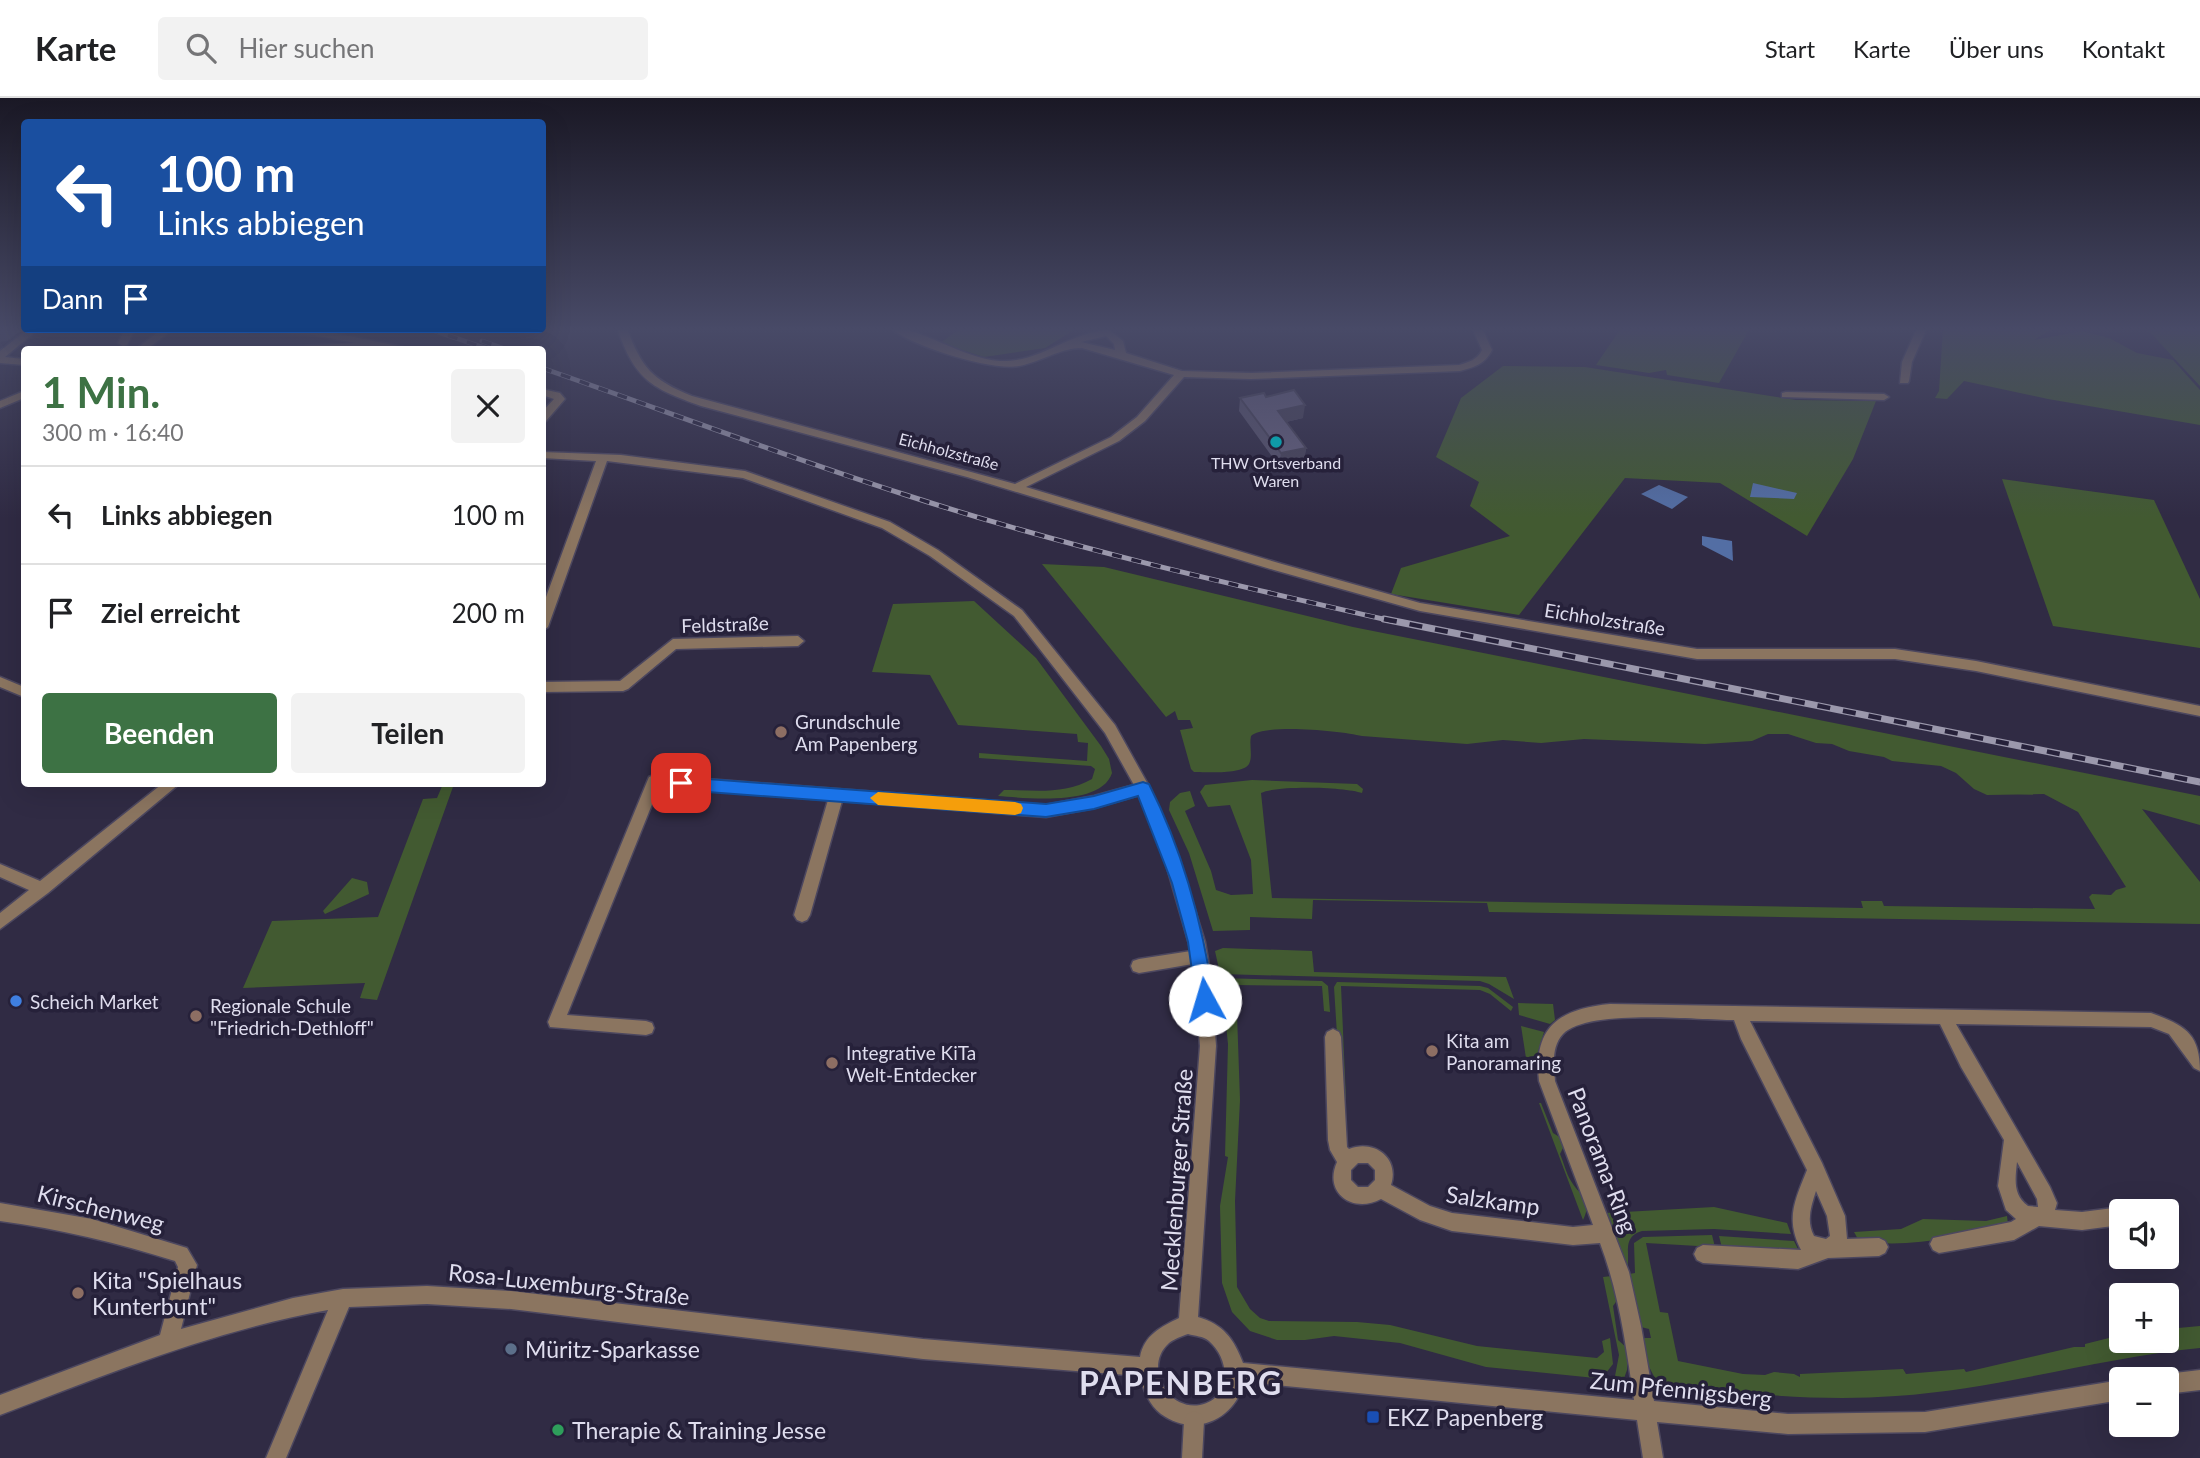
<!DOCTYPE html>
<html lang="de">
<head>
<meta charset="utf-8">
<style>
  body { margin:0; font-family:Lato,sans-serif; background:#f2f2f2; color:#202124; height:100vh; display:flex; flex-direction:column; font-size:26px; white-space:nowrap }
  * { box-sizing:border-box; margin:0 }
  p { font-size:23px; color:#757577 }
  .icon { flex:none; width:38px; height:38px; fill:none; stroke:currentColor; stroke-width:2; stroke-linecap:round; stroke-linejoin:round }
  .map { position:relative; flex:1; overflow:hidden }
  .sheet { position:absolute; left:21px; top:248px; width:525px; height:441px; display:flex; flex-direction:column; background:#fff; border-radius:7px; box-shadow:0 7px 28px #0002 }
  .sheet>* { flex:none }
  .banner { position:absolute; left:21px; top:21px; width:525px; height:214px; border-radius:7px; box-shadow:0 7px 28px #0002; background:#1a4fa0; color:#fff; overflow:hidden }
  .tools { position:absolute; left:2109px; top:1101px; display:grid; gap:14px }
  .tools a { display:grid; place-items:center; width:70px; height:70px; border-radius:7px; background:#fff; box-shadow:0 7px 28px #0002; font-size:35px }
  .pin { position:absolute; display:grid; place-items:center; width:60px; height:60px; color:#fff; margin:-30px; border-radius:14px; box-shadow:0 4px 10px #0006 }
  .me { position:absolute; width:77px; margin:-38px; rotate:354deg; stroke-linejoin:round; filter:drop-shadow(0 0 5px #0008) }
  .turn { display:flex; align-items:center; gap:24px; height:147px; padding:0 21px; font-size:32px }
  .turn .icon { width:91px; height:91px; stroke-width:2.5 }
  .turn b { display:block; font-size:49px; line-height:60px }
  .then { display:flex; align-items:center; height:66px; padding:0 21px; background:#0003; gap:14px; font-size:26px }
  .round { display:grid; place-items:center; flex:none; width:74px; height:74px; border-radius:7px; background:#f2f2f2 }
  .overview { display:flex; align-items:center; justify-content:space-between; height:119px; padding:0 21px }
  h1 { font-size:42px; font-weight:700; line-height:52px; color:#3d7244 }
  .action { display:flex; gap:14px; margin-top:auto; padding:14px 21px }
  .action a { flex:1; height:80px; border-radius:7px; background:#3d7244; color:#fff; font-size:28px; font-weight:700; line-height:80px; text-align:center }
  .action a+a { background:#f2f2f2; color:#202124 }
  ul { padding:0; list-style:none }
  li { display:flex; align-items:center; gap:21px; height:98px; padding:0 21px; border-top:2px solid #e0e0e0 }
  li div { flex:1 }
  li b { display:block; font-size:26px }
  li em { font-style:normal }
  header { display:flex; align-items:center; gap:42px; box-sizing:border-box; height:98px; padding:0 35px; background:#fff; border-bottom:2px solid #e0e0e0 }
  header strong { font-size:33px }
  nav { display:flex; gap:38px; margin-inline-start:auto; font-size:24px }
  .search { width:490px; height:63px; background:#f2f2f2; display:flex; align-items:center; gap:18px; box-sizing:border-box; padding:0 24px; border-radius:7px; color:#757577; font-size:26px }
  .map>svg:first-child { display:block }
  .green { fill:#425a31 }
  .water { fill:#536ea4 }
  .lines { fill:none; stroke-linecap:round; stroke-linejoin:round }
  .minor-casing { stroke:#4c475f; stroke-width:3 }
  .tertiary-casing { stroke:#4c475f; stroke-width:3 }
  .minor { fill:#8b7560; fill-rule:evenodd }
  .tertiary { fill:#8b7560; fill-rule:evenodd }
  .rail-far1-casing { stroke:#9b98ac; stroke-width:5 }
  .rail-casing { stroke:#9b98ac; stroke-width:7 }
  .rail-far1 { stroke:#26213a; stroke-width:3.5; stroke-dasharray:10; stroke-linecap:butt }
  .rail { stroke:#26213a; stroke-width:4.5; stroke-dasharray:13; stroke-linecap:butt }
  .wall { fill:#57536c }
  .shaded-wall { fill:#474358 }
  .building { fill:#65607d; stroke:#474358; stroke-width:2 }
  .route { fill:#1a73e8; stroke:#114b97; stroke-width:2 }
  .slow { fill:#f59e0b }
  .culture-dot { fill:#0f9aa8; stroke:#26213a; stroke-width:2.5 }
  .education-dot { fill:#8d6e63; stroke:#26213a; stroke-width:2.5 }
  .shop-dot { fill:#3f7fe0; stroke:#26213a; stroke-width:2.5 }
  .service-dot { fill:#5c6f8a; stroke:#26213a; stroke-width:2.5 }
  .transit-dot { fill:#1a4fb4; stroke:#26213a; stroke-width:2.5 }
  .leisure-dot { fill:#2e9e5b; stroke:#26213a; stroke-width:2.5 }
  .labels { text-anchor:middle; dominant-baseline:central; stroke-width:7; stroke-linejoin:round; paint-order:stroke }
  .far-street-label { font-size:16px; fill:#dfddee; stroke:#26213a }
  .far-poi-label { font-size:16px; fill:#dfddee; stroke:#26213a }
  .street-label { font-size:19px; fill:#dfddee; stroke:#26213a }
  .poi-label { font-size:19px; fill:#dfddee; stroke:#26213a; text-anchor:start }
  .near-street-label { font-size:23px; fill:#dfddee; stroke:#26213a }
  .near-poi-label { font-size:23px; fill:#dfddee; stroke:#26213a; text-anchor:start }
  .near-district-label { font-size:32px; font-weight:bold; letter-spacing:2px; fill:#dfddee; stroke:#26213a }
</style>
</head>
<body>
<header>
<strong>Karte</strong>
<div class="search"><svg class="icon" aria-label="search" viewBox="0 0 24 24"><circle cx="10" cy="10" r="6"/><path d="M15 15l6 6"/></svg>Hier suchen</div>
<nav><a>Start</a><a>Karte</a><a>Über uns</a><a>Kontakt</a></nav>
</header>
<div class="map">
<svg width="2200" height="1360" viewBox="0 0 2200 1360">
  <rect width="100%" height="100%" fill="#302b44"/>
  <g class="green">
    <polygon points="961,230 1077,230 1045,250 984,259 940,245"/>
    <polygon points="1621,230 1750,230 1719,285 1667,277 1666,272 1649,275 1596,267"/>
    <polygon points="1943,230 2054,230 2034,242 2082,233 2109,240 2137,255 2173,262 2200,292 2200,327 2048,301 1964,283 1947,301 1935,300 1939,293"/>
    <polygon points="2146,230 2200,230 2200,288"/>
    <polygon points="1503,268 1585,269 1796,302 1876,303 1853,361 1807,438 1720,385 1625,380 1519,517 1391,496 1401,470 1510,438 1470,408 1479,384 1436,359 1461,300"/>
    <polygon points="2002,381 2154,402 2200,501 2200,550 2053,528"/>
    <path d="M1042,466L1104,469L1353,529L2200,698V727L2142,711L2200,784V826L1489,814L1487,805L1313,802L1312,821L1250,819V832L1213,833L1189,755L1169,712L1170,704L1180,695L1190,693L1195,708L1185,713L1211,773L1216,792L1231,797L1253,796L1251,762L1230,707L1208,709L1200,694L1205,687L1252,682L1357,686L1363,691L1362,695C1345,689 1277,687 1261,695L1272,800L1863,810L1861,803H1882L1884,808L2095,811L2089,799L2092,796L2111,797L2116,792L2126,789L2078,714L2044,696L1987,697L1974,691L1956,675L1941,668L1892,663L1884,659L1849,653L1832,646L1816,645L1788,636H1768L1752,643L1705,646L1584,641L1541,645L1503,642L1467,646L1362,638C1342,633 1265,625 1251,638C1249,647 1253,658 1249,666C1242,677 1206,674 1194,674L1191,671L1180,632L1193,630L1190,622H1178L1175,613L1166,619Z"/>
    <path d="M974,503L1036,560L1101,648L1109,661L1112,675C1101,709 1026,700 998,698L1004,692C1035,692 1064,697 1092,681L1095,671L1091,668L979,660V655L1087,663L1088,645L1078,644L1077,636L958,627L930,577L872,574L893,506Z"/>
    <polygon points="443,686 454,686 377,902 360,900 365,885 243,890 272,823 378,819 423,701 437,700"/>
    <polygon points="352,780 367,784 369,796 325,816 323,813"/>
    <polygon points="1223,850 1312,853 1314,874 1506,879 1514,901 1489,886 1480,883 1220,876 1215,853"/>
    <polygon points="1221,880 1322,883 1328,888 1330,914 1324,913 1322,888 1236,887 1240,1002 1235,1103 1237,1189 1250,1211 1260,1220 1269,1223 1357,1224 1390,1227 1477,1248 1597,1260 1604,1254 1602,1243 1610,1240 1613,1266 1606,1275 1595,1280 1486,1269 1400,1245 1334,1238 1305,1242 1277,1242 1250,1233 1232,1214 1222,1185 1220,1108 1228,1059 1225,1058 1228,946"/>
    <polygon points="1337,884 1480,888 1488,890 1513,909 1511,913 1490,896 1480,892 1341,888 1346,1001 1341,1000 1334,889"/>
    <polygon points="1518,905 1553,906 1555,922 1550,926 1519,917"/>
    <polygon points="1521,928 1544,934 1537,957 1526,960"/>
    <path d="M1539,1005H1541L1553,1035L1561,1040L1564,1048L1560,1056C1564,1065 1566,1075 1571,1083C1578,1096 1594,1101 1583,1122Z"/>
    <path d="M1714,1109L1787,1125L1791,1136L1714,1131L1642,1133C1621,1139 1631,1157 1627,1170L1606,1115Z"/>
    <path d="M2007,1118L2008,1127C1959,1138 1910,1151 1859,1143L1854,1134L1901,1131L1923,1121L1986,1123Z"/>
    <path d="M1712,1137L1715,1149L1646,1145L1660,1214L1668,1215L1678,1263L1743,1276L1765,1277L1774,1274L1794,1276L1800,1279V1276L1903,1271L1906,1276L1964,1271L1966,1274L2074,1249H2085V1246L2121,1237V1242H2166L2167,1231L2200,1228V1250C2098,1260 1999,1291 1896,1298C1817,1304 1737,1295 1658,1286L1647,1265L1643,1240H1651L1649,1231L1641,1229L1629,1176L1635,1175L1634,1145L1643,1139Z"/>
    <polygon points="1719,1138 1794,1143 1799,1153 1722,1150"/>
    <polygon points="1612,1178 1618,1201 1613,1208 1618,1242 1627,1250 1627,1272 1623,1283 1615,1278 1619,1257 1603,1179"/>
  </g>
  <g class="water">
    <polygon points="1753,385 1797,395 1794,401 1750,399"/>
    <polygon points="1659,387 1688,399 1672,411 1641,396"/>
    <polygon points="1702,438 1732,443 1733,463 1702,447"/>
  </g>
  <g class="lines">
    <defs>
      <g id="minor">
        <path d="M617,230H627C641,269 652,282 692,298L1015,386L1111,339L1137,319L1174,277L1082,250C1060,250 1041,264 1019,268C990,273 912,248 890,230C924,230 960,260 1000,263C1040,265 1069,234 1109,232L1123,243L1126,255L1182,273L1251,275L1459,267C1469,264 1477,262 1482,252L1472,230H1482L1492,252C1485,266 1475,269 1460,273L1251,281L1184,279L1145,323L1119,343L1026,389L1282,466L1420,505L1697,551H1895L1976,563L2200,608V618L1976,573L1895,561H1697L1420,513L1274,472L967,379L701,308C651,290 635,282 617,230ZM1106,238L1114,246L1115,252L1081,244Z"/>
        <polygon points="1917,230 1927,230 1912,264 1909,283 1908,285 1900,285 1902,264"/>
        <polygon points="28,231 39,231 5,259 24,261 24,267 0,265 0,253"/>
        <polygon points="125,231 135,231 127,247 123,248 118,245"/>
        <polygon points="162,231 173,231 146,252 135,252"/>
        <path d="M217,231H258C249,236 226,236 217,231Z"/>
        <path d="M258,231H314L403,249L408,252H388L367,248C357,256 293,252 276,252L281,249L355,245L314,237L263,234Z"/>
        <polygon points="542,291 560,295 565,301 546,323 542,324 542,314 554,301 542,297"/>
        <polygon points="24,293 24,300 0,310 0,303"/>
        <polygon points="1786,294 1884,296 1889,299 1884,302 1782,299 1782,295"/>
        <path d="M542,354L621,357L745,373L890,424L938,452L1022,512L1115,627L1150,690L1176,752L1205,844L1211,879L1216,948L1198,1219C1223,1226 1234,1241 1243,1265L1634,1302C1626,1248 1619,1195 1600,1145L1573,1147L1452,1133L1420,1122L1381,1101C1353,1116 1323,1095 1337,1064L1330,1052L1328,1042L1325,939L1327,934L1333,931L1339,934L1341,939L1347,1049L1349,1051C1373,1041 1400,1059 1391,1087L1430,1108L1452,1115L1573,1129L1593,1127L1539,983C1533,929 1559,911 1610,906L2151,915C2184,927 2200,935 2200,973L2194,970L2169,936L2151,929L1956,926L2050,1089L2057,1105L2055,1112L2082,1114L2121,1109L2128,1113H2121V1127L2082,1132L2039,1128L2014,1142L1939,1155L1933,1152L1930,1146L1933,1140L2011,1124L2016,1121L2006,1112L1998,1088L2004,1042L1961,969L1940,926L1750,923L1822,1065L1845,1118L1847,1141L1879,1140L1885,1143L1888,1149L1885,1155L1879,1158L1828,1160L1798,1171L1703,1165L1697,1162L1694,1156L1697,1150L1703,1147L1801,1152C1785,1121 1795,1102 1807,1072L1741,941L1734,922C1697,922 1588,910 1563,936C1551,949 1554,967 1555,983L1629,1174L1641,1228L1654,1303L1788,1316L1925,1314L2121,1282V1302L1925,1334L1788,1336L1657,1324L1663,1360H1643L1637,1322L1244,1284C1235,1322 1194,1340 1161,1316C1149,1307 1144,1292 1139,1278L923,1261L511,1211L427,1206L349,1209L286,1360H266L328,1212C215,1232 107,1276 0,1317V1297L160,1237L178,1169L175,1163C118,1145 60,1131 0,1123V1105L92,1121L187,1150L197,1167L181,1231L293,1200L343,1191L427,1188L511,1193L923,1241L1140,1259C1144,1237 1161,1229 1179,1220L1200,948L1193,866L1139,875L1133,873L1131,868L1133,863L1139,861L1191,853L1162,752L1139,697L1094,710L1046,719L842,703L810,817L807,822L802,824L797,822L794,817L828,702L659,689L567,917L646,923L652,925L654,930L652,935L646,937L550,929L548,924L649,679L654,677L1046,707L1094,698L1134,687L1105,635L1014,518L930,458L882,430L743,380L607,363L548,529L542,533V510L596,363L542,360ZM2017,1064L2037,1101L2038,1109L2028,1108C2013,1097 2015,1082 2017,1064ZM1358,1065H1368L1375,1072V1082L1368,1089H1358L1351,1082V1072ZM1816,1093L1827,1118L1830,1138L1826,1141L1814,1138C1806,1123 1811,1108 1816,1093ZM1188,1236C1195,1238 1203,1238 1209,1243C1230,1261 1233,1300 1200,1307C1167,1313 1143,1268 1169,1245C1174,1241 1182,1238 1188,1236Z"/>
        <polygon points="798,538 804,543 798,548 676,551 628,591 623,593 542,594 542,584 620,583 673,541"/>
        <polygon points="0,579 24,589 24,599 0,589"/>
        <polygon points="162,686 179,686 48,795 0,831 0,815 29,792 0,779 0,766 40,783"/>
        <polygon points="2200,1272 2200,1292 2166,1296 2166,1281 2158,1281 2166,1276"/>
      </g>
      <polygon id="tertiary" points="1194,1313 1201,1316 1204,1323 1202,1360 1182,1360 1184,1323 1187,1316"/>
    </defs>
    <use href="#minor" class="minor-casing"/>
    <use href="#tertiary" class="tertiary-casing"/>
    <use href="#minor" class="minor"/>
    <use href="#tertiary" class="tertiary"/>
    <defs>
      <g id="rail-far1">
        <polyline points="429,231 491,252"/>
        <polyline points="482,243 508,252"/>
        <path d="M542,270C663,312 784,358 906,397C1066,449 1229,486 1392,523"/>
      </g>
      <polyline id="rail" points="1384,521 2200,684"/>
    </defs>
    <use href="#rail-far1" class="rail-far1-casing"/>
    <use href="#rail" class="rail-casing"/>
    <use href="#rail-far1" class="rail-far1"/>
    <use href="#rail" class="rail"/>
  </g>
  <polygon class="wall" points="1266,299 1303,320 1286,324 1306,350 1304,363 1279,368 1239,313 1240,300"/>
  <g class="shaded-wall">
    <polygon points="0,230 16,230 19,234 10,242 0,244"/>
    <polygon points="1305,307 1303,320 1277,326 1278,313"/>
    <polygon points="1306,350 1304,363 1279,368 1281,355"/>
  </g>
  <polygon class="building" points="1294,292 1305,307 1278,313 1306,350 1281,355 1240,300 1264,295 1266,299"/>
  <linearGradient id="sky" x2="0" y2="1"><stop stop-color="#1a1825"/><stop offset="0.55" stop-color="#484a67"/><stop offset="1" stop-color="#484a67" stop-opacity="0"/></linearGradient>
  <rect width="2200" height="420" fill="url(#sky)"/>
  <path class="route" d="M681,679L1046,706L1094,698L1143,684L1149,686C1183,753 1203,828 1214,902L1211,908L1205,910L1198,908L1196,902L1188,844L1172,785L1138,698L1094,711L1046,719L681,692L673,685Z"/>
  <polygon class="slow" points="878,694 1015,704 1021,706 1023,710 1021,715 1015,717 878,707 870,700"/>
  <circle class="culture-dot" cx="1276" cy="344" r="7"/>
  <g class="education-dot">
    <circle cx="781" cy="634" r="7"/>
    <circle cx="196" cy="918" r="7"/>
    <circle cx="1432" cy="953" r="7"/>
    <circle cx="832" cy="965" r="7"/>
    <circle cx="78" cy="1195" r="7"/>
  </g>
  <circle class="shop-dot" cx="16" cy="903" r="7"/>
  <circle class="service-dot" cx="511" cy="1251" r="7"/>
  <rect class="transit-dot" x="1366" y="1312" width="14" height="14" rx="3.5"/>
  <circle class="leisure-dot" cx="558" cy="1332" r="7"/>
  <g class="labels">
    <g class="far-street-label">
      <text transform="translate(949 353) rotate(15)">Eichholzstraße</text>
    </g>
    <g class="far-poi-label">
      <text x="1276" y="364">THW Ortsverband<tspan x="1276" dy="18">Waren</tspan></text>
    </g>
    <g class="street-label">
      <text transform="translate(1605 521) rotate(9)">Eichholzstraße</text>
      <text transform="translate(725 526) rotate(-2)">Feldstraße</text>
    </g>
    <g class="poi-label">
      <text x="795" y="623">Grundschule<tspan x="795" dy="22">Am Papenberg</tspan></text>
      <text x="30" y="903">Scheich Market</text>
      <text x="210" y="907">Regionale Schule<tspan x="210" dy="22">"Friedrich-Dethloff"</tspan></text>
      <text x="1446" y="942">Kita am<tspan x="1446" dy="22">Panoramaring</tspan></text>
      <text x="846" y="954">Integrative KiTa<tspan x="846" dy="22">Welt-Entdecker</tspan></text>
    </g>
    <g class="near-street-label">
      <text transform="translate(1603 1062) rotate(69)">Panorama-Ring</text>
      <text transform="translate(1176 1082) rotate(-86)">Mecklenburger Straße</text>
      <text transform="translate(1493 1102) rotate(8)">Salzkamp</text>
      <text transform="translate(101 1110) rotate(14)">Kirschenweg</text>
      <text transform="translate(569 1186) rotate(6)">Rosa-Luxemburg-Straße</text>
      <text transform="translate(1681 1291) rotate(6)">Zum Pfennigsberg</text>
    </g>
    <g class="near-poi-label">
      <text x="92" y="1182">Kita "Spielhaus<tspan x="92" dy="26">Kunterbunt"</tspan></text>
      <text x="525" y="1251">Müritz-Sparkasse</text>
      <text x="1387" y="1319">EKZ Papenberg</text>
      <text x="572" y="1332">Therapie &amp; Training Jesse</text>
    </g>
    <g class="near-district-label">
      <text x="1181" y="1284">PAPENBERG</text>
    </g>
  </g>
</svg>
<div class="tools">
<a><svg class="icon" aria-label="sound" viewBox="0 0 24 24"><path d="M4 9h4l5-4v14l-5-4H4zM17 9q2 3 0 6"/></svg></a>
<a>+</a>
<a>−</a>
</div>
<div class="pin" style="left:681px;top:685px;background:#d93025"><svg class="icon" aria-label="arrive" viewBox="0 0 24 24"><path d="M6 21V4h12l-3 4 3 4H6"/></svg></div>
<svg class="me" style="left:1205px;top:902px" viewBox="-20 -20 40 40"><circle r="19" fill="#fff"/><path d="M0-13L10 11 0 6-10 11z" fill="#1a73e8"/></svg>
<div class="banner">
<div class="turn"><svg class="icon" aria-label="left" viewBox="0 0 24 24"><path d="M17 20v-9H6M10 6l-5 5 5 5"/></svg><div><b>100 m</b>Links abbiegen</div></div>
<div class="then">Dann<svg class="icon" aria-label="arrive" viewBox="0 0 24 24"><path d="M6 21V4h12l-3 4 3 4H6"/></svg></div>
</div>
<section class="sheet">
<div class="overview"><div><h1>1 Min.</h1><p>300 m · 16:40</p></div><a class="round"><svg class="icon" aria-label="close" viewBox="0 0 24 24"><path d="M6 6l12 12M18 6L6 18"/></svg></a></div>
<ul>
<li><svg class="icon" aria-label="left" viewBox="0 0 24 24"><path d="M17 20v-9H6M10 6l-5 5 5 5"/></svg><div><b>Links abbiegen</b></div><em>100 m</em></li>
<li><svg class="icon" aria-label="arrive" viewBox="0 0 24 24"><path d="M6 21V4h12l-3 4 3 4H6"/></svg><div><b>Ziel erreicht</b></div><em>200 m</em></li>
</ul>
<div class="action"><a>Beenden</a><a>Teilen</a></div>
</section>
</div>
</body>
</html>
